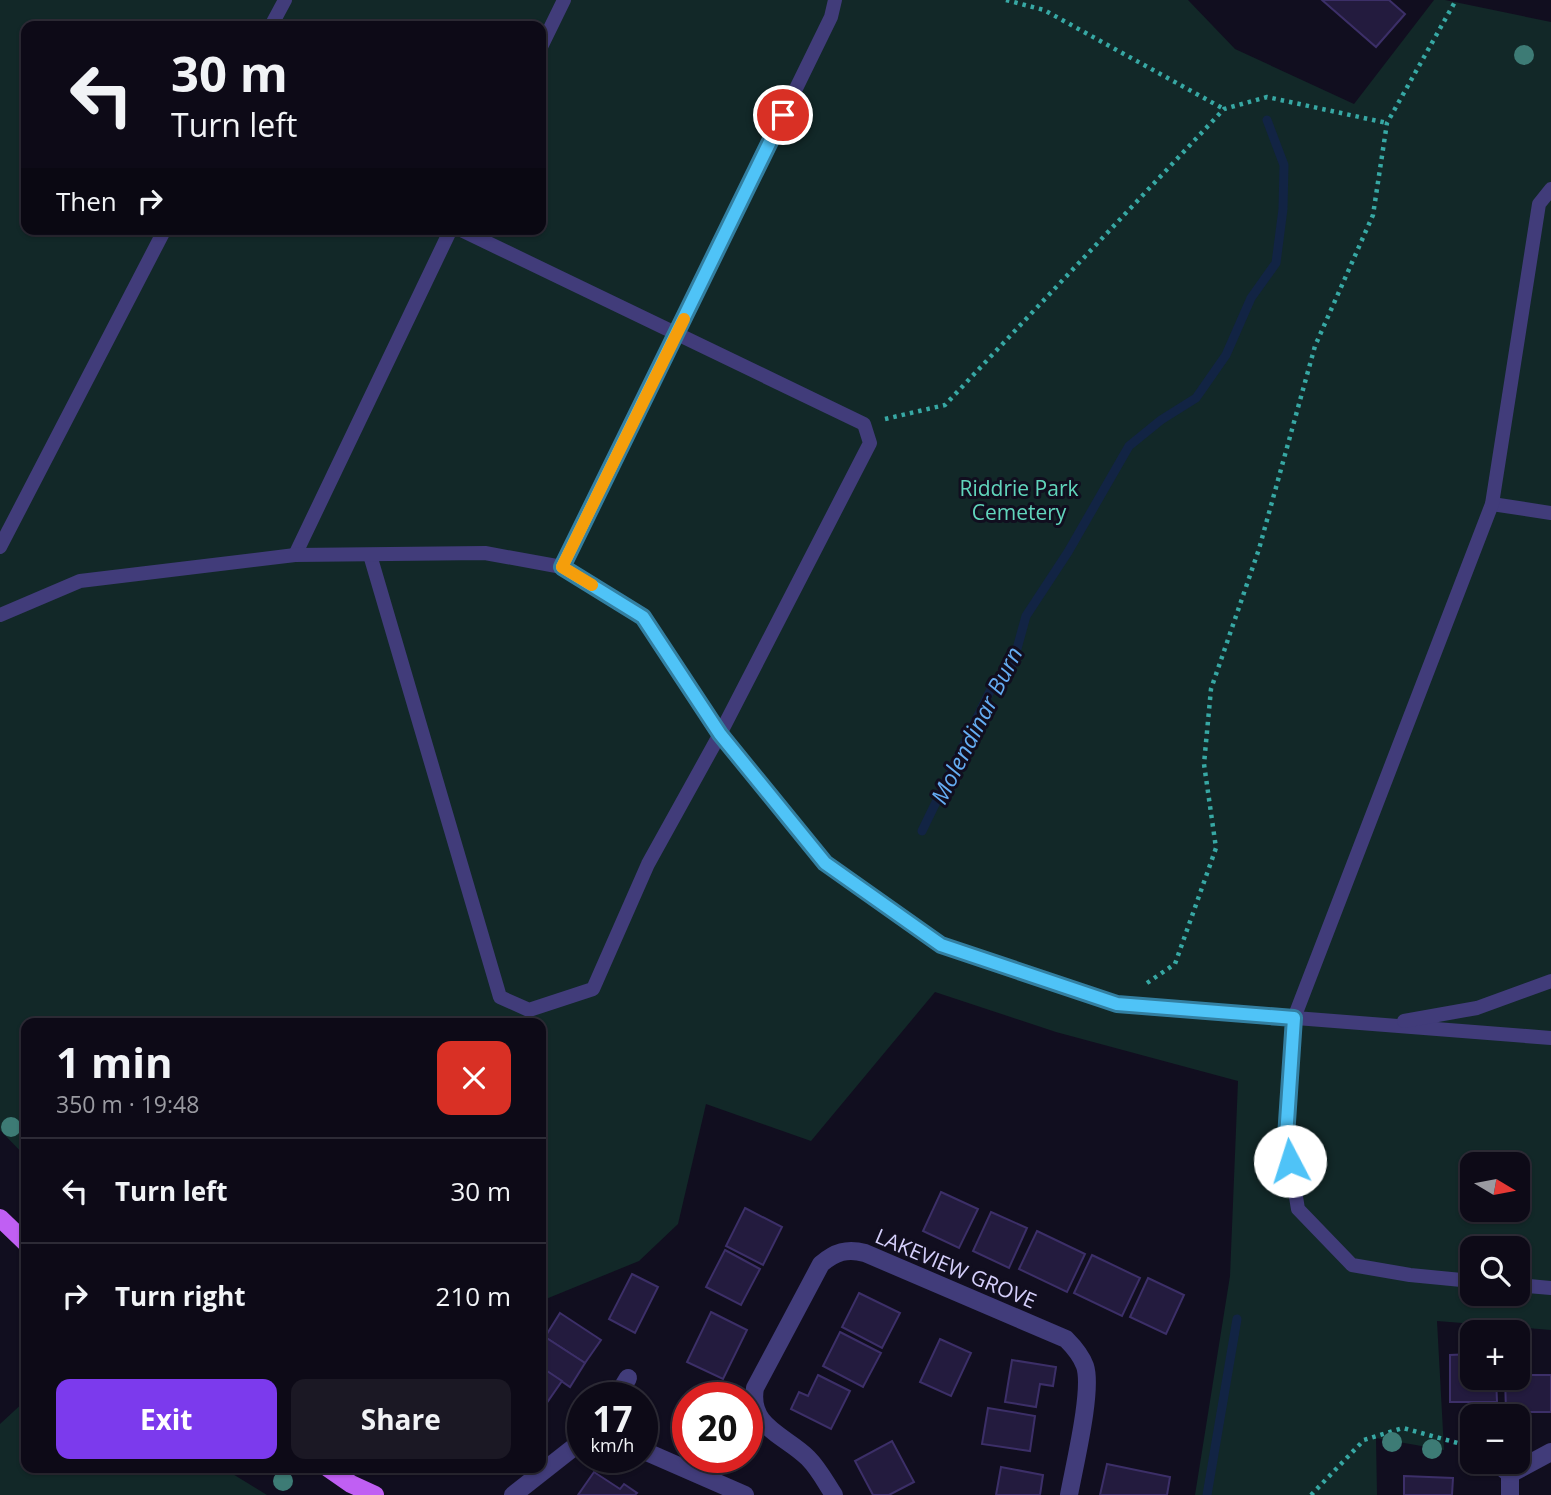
<!DOCTYPE html>
<html lang="en">
<head>
<meta charset="utf-8">
<style>
  body { margin:0; font-family:"Open Sans",sans-serif; background:#1b1824; color:#f1f3f6; height:100vh; display:flex; flex-direction:column; font-size:26px; white-space:nowrap }
  * { box-sizing:border-box; margin:0 }
  p { font-size:23px; color:#9a9aa1 }
  .icon { flex:none; width:38px; height:38px; fill:none; stroke:currentColor; stroke-width:2; stroke-linecap:round; stroke-linejoin:round }
  .map { position:relative; flex:1; overflow:hidden }
  .drawer { position:absolute; left:21px; top:1018px; width:525px; height:455px; display:flex; flex-direction:column; background:#0d0a17; border-radius:14px; box-shadow:0 2px 5px #0004,0 0 0 2px #2d2b36 }
  .drawer>* { flex:none }
  .top-card { position:absolute; left:21px; top:21px; width:525px; height:214px; border-radius:14px; box-shadow:0 2px 5px #0004,0 0 0 2px #2d2b36; background:#0d0a17; color:#f1f3f6; overflow:hidden }
  .needle { width:46px; rotate:100deg }
  .fabs { position:absolute; left:1460px; top:1152px; display:grid; gap:14px }
  .fabs a { display:grid; place-items:center; width:70px; height:70px; border-radius:14px; background:#0d0a17; box-shadow:0 2px 5px #0004,0 0 0 2px #2d2b36; font-size:35px }
  .speed { position:absolute; left:567px; top:1382px; display:flex; gap:14px; font-size:35px; font-weight:700; text-align:center }
  .speed>* { display:grid; place-content:center; width:91px; height:91px; border-radius:50%; background:#0d0a17; box-shadow:0 2px 5px #0004,0 0 0 2px #2d2b36; line-height:1 }
  .speed small { font-size:18px; font-weight:400 }
  .speed .limit { border:10px solid #d22; background:#fff; color:#111 }
  .pin { position:absolute; display:grid; place-items:center; width:60px; height:60px; color:#fff; margin:-30px; border:4px solid #fff; border-radius:50%; box-shadow:0 2px 7px #0007 }
  .me { position:absolute; width:77px; margin:-38px; rotate:355deg; stroke-linejoin:round; filter:drop-shadow(0 0 5px #0008) }
  .turn { display:flex; align-items:center; gap:24px; height:147px; padding:0 35px; font-size:32px }
  .turn .icon { width:91px; height:91px; stroke-width:2.5 }
  .turn b { display:block; font-size:49px; line-height:60px }
  .then { display:flex; align-items:center; height:66px; padding:0 35px; background:#0003; gap:14px; font-size:26px }
  .round { display:grid; place-items:center; flex:none; width:74px; height:74px; border-radius:14px; background:#1b1824 }
  .head { display:flex; align-items:center; justify-content:space-between; height:119px; padding:0 35px }
  h1 { font-size:42px; font-weight:700; line-height:52px }
  .action { display:flex; gap:14px; margin-top:auto; padding:14px 35px }
  .action a { flex:1; height:80px; border-radius:14px; background:#7c3aed; color:#fff; font-size:28px; font-weight:700; line-height:80px; text-align:center }
  .action a+a { background:#1b1824; color:#f1f3f6 }
  ul { padding:0; list-style:none }
  li { display:flex; align-items:center; gap:21px; height:105px; padding:0 35px; border-top:2px solid #2d2b36 }
  li div { flex:1 }
  li b { display:block; font-size:26px }
  li em { font-style:normal }
  .map>svg:first-child { display:block }
  .green { fill:#122828; fill-rule:evenodd }
  .lines { fill:none; stroke-linecap:round; stroke-linejoin:round }
  .stream { stroke:#122444; stroke-width:9 }
  .building { fill:#231b3e; stroke:#3c2f68; stroke-width:2 }
  .path { stroke:#37a8a4; stroke-width:4.5; stroke-dasharray:3.5 5; stroke-linecap:butt }
  .lane { stroke:#413c7a; stroke-width:14 }
  .street { stroke:#413c7a; stroke-width:18 }
  .primary { stroke:#c05ff3; stroke-width:18 }
  .tree { fill:#3d7b75 }
  .route-casing { stroke:#337fa1; stroke-width:18 }
  .route { stroke:#4fc3f7; stroke-width:12 }
  .slow { stroke:#f59e0b; stroke-width:12 }
  .labels { text-anchor:middle; dominant-baseline:central; stroke-width:6; stroke-linejoin:round; paint-order:stroke }
  .park-label { font-size:21px; fill:#61d5bc; stroke:#110e1f }
  .street-label { font-size:21px; fill:#d5cffb; stroke:#110e1f }
  .water-label { font-size:23px; font-style:italic; fill:#65adf3; stroke:#110e1f }
</style>
</head>
<body>
<div class="map">
<svg width="1551" height="1495" viewBox="0 0 1551 1495">
  <rect width="100%" height="100%" fill="#110e1f"/>
  <g class="green">
    <path d="M0,0H1188L1235,49L1354,104L1434,0H1445L1551,22V1330L1437,1321L1444,1450L1376,1438L1377,1495H1195L1230,1276L1238,1081L1056,1032L935,992L811,1141L706,1104L678,1224L639,1261L541,1301V1024H26V1157L0,1130ZM26,26H541V229H26ZM1472,1164H1517V1209H1472ZM1472,1248H1517V1293H1472Z"/>
    <polygon points="26,1400 26,1468 223,1468 267,1495 0,1495 0,1424"/>
  </g>
  <g class="lines">
    <g class="stream">
      <polyline points="922,831 992,687 1013,663 1026,616 1068,552 1129,446 1161,420 1196,398 1226,355 1251,298 1276,263 1283,209 1284,165 1267,120"/>
      <polyline points="1207,1495 1237,1319"/>
    </g>
  </g>
  <g class="building">
    <polygon points="1322,0 1389,0 1405,14 1376,47"/>
    <polygon points="941,1192 978,1209 959,1248 923,1231"/>
    <polygon points="745,1208 782,1227 763,1265 726,1246"/>
    <polygon points="991,1212 1027,1228 1009,1268 973,1251"/>
    <polygon points="1037,1231 1085,1254 1067,1292 1019,1269"/>
    <polygon points="725,1250 760,1269 741,1305 706,1287"/>
    <polygon points="1092,1255 1140,1278 1122,1316 1074,1293"/>
    <polygon points="632,1274 658,1287 635,1333 609,1319"/>
    <polygon points="1148,1278 1184,1295 1166,1334 1130,1317"/>
    <polygon points="859,1293 900,1313 882,1348 842,1327"/>
    <polygon points="711,1312 747,1330 723,1379 687,1362"/>
    <polygon points="560,1313 601,1340 585,1363 545,1337"/>
    <polygon points="840,1332 881,1353 863,1387 823,1366"/>
    <polygon points="545,1337 585,1363 570,1387 541,1367 541,1344"/>
    <polygon points="940,1339 971,1353 951,1396 920,1382"/>
    <polygon points="1472,1354 1472,1377 1496,1377 1497,1402 1450,1402 1450,1355"/>
    <polygon points="1012,1360 1056,1367 1053,1386 1040,1384 1036,1407 1005,1402"/>
    <polygon points="541,1367 562,1381 546,1404 541,1400"/>
    <polygon points="818,1375 850,1391 831,1429 791,1409 799,1392 808,1396"/>
    <polygon points="1517,1375 1551,1375 1551,1412 1506,1412 1505,1377 1517,1377"/>
    <polygon points="988,1408 1035,1416 1030,1451 982,1444"/>
    <polygon points="892,1441 914,1482 889,1495 873,1495 855,1461"/>
    <polygon points="1107,1464 1170,1477 1167,1495 1100,1495"/>
    <polygon points="1001,1467 1043,1475 1040,1495 996,1495"/>
    <polygon points="594,1472 620,1489 624,1484 637,1493 635,1495 578,1495"/>
    <polygon points="1404,1476 1453,1478 1452,1495 1404,1495"/>
  </g>
  <g class="lines">
    <g class="path">
      <polyline points="1006,0 1044,10 1224,109"/>
      <polyline points="885,419 945,405 1224,109 1267,97 1387,123"/>
      <polyline points="1147,983 1175,964 1216,848 1204,764 1211,689 1259,549 1315,346 1373,215 1387,123 1456,0"/>
      <polyline points="1311,1495 1364,1440 1403,1428 1472,1447"/>
    </g>
    <g class="lane">
      <polyline points="271,26 285,0"/>
      <polyline points="541,47 564,0"/>
      <polyline points="1492,504 1551,513"/>
      <polyline points="0,547 165,229"/>
      <polyline points="295,555 451,229"/>
      <polyline points="370,555 500,997 529,1010 593,989 648,864 720,734 870,443 864,424 459,229"/>
      <polyline points="562,567 831,17 835,0"/>
      <polyline points="0,615 80,581 295,555 485,553 562,567 644,617 720,734 825,863 941,945 1117,1004 1551,1038"/>
      <polyline points="1404,1021 1477,1008 1551,981"/>
      <polyline points="1472,1281 1410,1275 1352,1265 1298,1209 1286,1137 1294,1018 1492,504 1539,204 1551,189"/>
      <polyline points="1517,1285 1551,1288"/>
    </g>
    <g class="street">
      <polyline points="616,1398 628,1378"/>
      <polyline points="642,1450 745,1495"/>
      <polyline points="1494,1461 1510,1474 1510,1495"/>
      <polyline points="1510,1474 1551,1452"/>
      <polyline points="513,1495 583,1440"/>
      <path d="M834,1495C826,1483 819,1469 808,1458C785,1435 748,1427 755,1388L821,1264C835,1252 847,1248 865,1253L1066,1339C1074,1347 1081,1355 1085,1366C1093,1390 1074,1467 1069,1495"/>
    </g>
    <g class="primary">
      <polyline points="0,1218 26,1243"/>
      <polyline points="328,1468 351,1484 375,1495"/>
    </g>
  </g>
  <g class="tree">
    <circle cx="1524" cy="55" r="10"/>
    <circle cx="11" cy="1127" r="10"/>
    <circle cx="1392" cy="1442" r="10"/>
    <circle cx="1432" cy="1449" r="10"/>
    <circle cx="283" cy="1481" r="10"/>
  </g>
  <g class="lines">
    <defs>
      <polyline id="route" points="783,115 562,567 643,617 720,734 825,863 941,945 1117,1004 1294,1018 1286,1137 1290,1161"/>
    </defs>
    <use href="#route" class="route-casing"/>
    <use href="#route" class="route"/>
    <polyline class="slow" points="592,585 562,567 684,319"/>
  </g>
  <g class="labels">
    <g class="park-label">
      <text x="1019" y="488">Riddrie Park<tspan x="1019" dy="24">Cemetery</tspan></text>
    </g>
    <g class="street-label">
      <text transform="translate(956 1268) rotate(23)">LAKEVIEW GROVE</text>
    </g>
    <g class="water-label">
      <text transform="translate(976 725) rotate(-63)">Molendinar Burn</text>
    </g>
  </g>
</svg>
<div class="fabs">
<a><svg class="needle" viewBox="-14 -14 28 28"><path d="M0-13l5 13h-10z" fill="#e53935"/><path d="M0 13l5-13h-10z" fill="#9a9aa1"/></svg></a>
<a><svg class="icon" aria-label="search" viewBox="0 0 24 24"><circle cx="10" cy="10" r="6"/><path d="M15 15l6 6"/></svg></a>
<a>+</a>
<a>−</a>
</div>
<div class="speed"><div>17<small>km/h</small></div><div class="limit">20</div></div>
<div class="pin" style="left:783px;top:115px;background:#d93025"><svg class="icon" aria-label="arrive" viewBox="0 0 24 24"><path d="M6 21V4h12l-3 4 3 4H6"/></svg></div>
<svg class="me" style="left:1290px;top:1161px" viewBox="-20 -20 40 40"><circle r="19" fill="#fff"/><path d="M0-13L10 11 0 6-10 11z" fill="#4fc3f7"/></svg>
<div class="top-card">
<div class="turn"><svg class="icon" aria-label="left" viewBox="0 0 24 24"><path d="M17 20v-9H6M10 6l-5 5 5 5"/></svg><div><b>30 m</b>Turn left</div></div>
<div class="then">Then<svg class="icon" aria-label="right" viewBox="0 0 24 24"><path d="M7 20v-9h11M14 6l5 5-5 5"/></svg></div>
</div>
<section class="drawer">
<div class="head"><div><h1>1 min</h1><p>350 m · 19:48</p></div><a class="round" style="background:#d93025;color:#fff"><svg class="icon" aria-label="close" viewBox="0 0 24 24"><path d="M6 6l12 12M18 6L6 18"/></svg></a></div>
<ul>
<li><svg class="icon" aria-label="left" viewBox="0 0 24 24"><path d="M17 20v-9H6M10 6l-5 5 5 5"/></svg><div><b>Turn left</b></div><em>30 m</em></li>
<li><svg class="icon" aria-label="right" viewBox="0 0 24 24"><path d="M7 20v-9h11M14 6l5 5-5 5"/></svg><div><b>Turn right</b></div><em>210 m</em></li>
</ul>
<div class="action"><a>Exit</a><a>Share</a></div>
</section>
</div>
</body>
</html>
